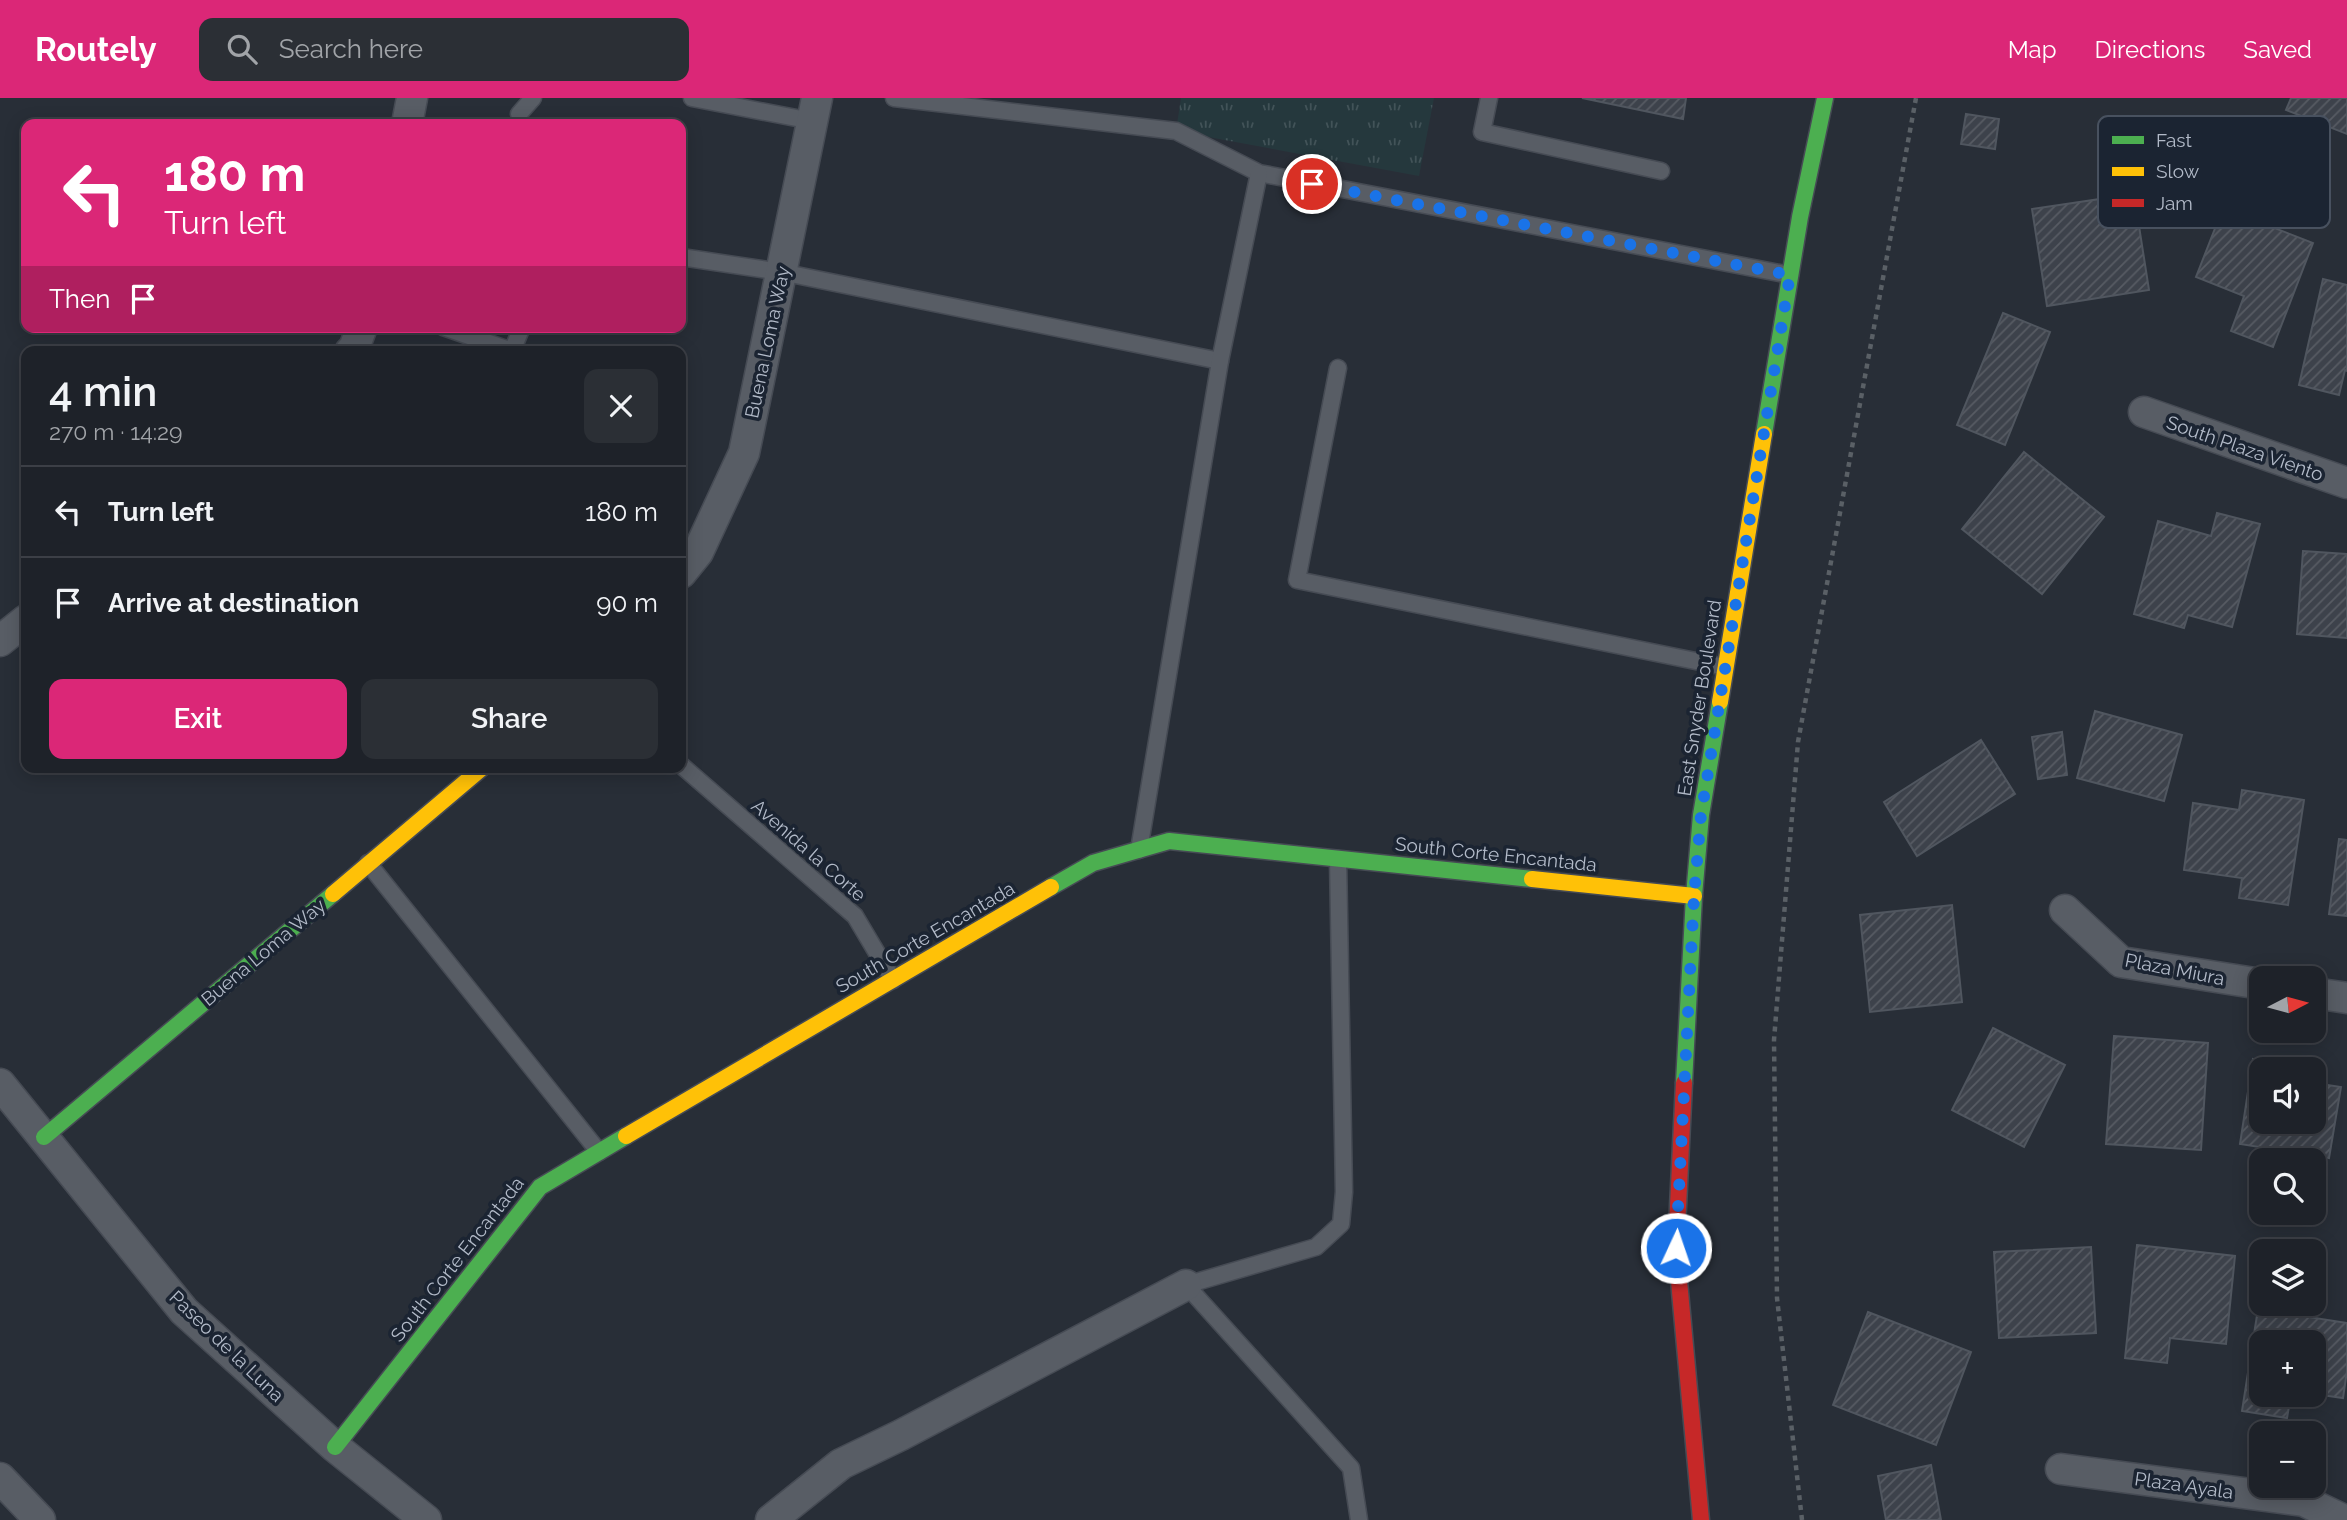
<!DOCTYPE html>
<html lang="en">
<head>
<meta charset="utf-8">
<style>
  body { margin:0; font-family:Raleway,sans-serif; background:#2b2f35; color:#f1f3f6; height:100vh; display:flex; flex-direction:column; font-size:26px; white-space:nowrap }
  * { box-sizing:border-box; margin:0 }
  p { font-size:23px; color:#a1a4a8 }
  .icon { flex:none; width:38px; height:38px; fill:none; stroke:currentColor; stroke-width:2; stroke-linecap:round; stroke-linejoin:round }
  .map { position:relative; flex:1; overflow:hidden }
  .panel { position:absolute; left:21px; top:248px; width:665px; height:427px; display:flex; flex-direction:column; background:#1e2229; border-radius:14px; box-shadow:0 4px 18px #0003,0 0 0 2px #3c3f46 }
  .panel>* { flex:none }
  .guide { position:absolute; left:21px; top:21px; width:665px; height:214px; border-radius:14px; box-shadow:0 4px 18px #0003,0 0 0 2px #3c3f46; background:#db2777; color:#fff; overflow:hidden }
  .needle { width:46px; rotate:84deg }
  .fabs { position:absolute; left:2249px; top:868px; display:grid; gap:14px }
  .fabs a { display:grid; place-items:center; width:77px; height:77px; border-radius:14px; background:#1e2229; box-shadow:0 4px 18px #0003,0 0 0 2px #3c3f46; font-size:35px }
  .pin { position:absolute; display:grid; place-items:center; width:60px; height:60px; color:#fff; margin:-30px; border:4px solid #fff; border-radius:50%; box-shadow:0 2px 7px #0007 }
  .me { position:absolute; width:77px; margin:-38px; rotate:3deg; stroke-linejoin:round; filter:drop-shadow(0 0 5px #0008) }
  .turn { display:flex; align-items:center; gap:24px; height:147px; padding:0 28px; font-size:32px }
  .turn .icon { width:91px; height:91px; stroke-width:2.5 }
  .turn b { display:block; font-size:49px; line-height:60px }
  .then { display:flex; align-items:center; height:66px; padding:0 28px; background:#0003; gap:14px; font-size:26px }
  .round { display:grid; place-items:center; flex:none; width:74px; height:74px; border-radius:14px; background:#2b2f35 }
  .overview { display:flex; align-items:center; justify-content:space-between; height:119px; padding:0 28px }
  h1 { font-size:42px; font-weight:600; line-height:52px }
  .primary-button { display:flex; gap:14px; margin-top:auto; padding:14px 28px }
  .primary-button a { flex:1; height:80px; border-radius:14px; background:#db2777; color:#fff; font-size:28px; font-weight:600; line-height:80px; text-align:center }
  .primary-button a+a { background:#2b2f35; color:#f1f3f6 }
  ul { padding:0; list-style:none }
  li { display:flex; align-items:center; gap:21px; height:91px; padding:0 28px; border-top:2px solid #3c3f46 }
  li div { flex:1 }
  li b { display:block; font-size:26px }
  li em { font-style:normal }
  header { display:flex; align-items:center; gap:42px; box-sizing:border-box; height:98px; padding:0 35px; background:#db2777; color:#fff }
  header strong { font-size:33px }
  nav { display:flex; gap:38px; margin-inline-start:auto; font-size:24px }
  .search { width:490px; height:63px; background:#2b2f35; display:flex; align-items:center; gap:18px; box-sizing:border-box; padding:0 24px; border-radius:14px; color:#a1a4a8; font-size:26px }
  .map>svg:first-child { display:block }
  .grass { fill:url(#grass-tufts) }
  .building { fill:url(#building-hatch); stroke:#50565f; stroke-width:2 }
  .lines { fill:none; stroke-linecap:round; stroke-linejoin:round }
  .lane-casing { stroke:#464b54; stroke-width:19 }
  .street-casing { stroke:#464b54; stroke-width:33 }
  .fast-casing { stroke:#464b54; stroke-width:19 }
  .slow-casing { stroke:#464b54; stroke-width:19 }
  .jam-casing { stroke:#464b54; stroke-width:19 }
  .path { stroke:#5a6066; stroke-width:4.5; stroke-dasharray:5 5; stroke-linecap:butt }
  .lane { stroke:#585d65; stroke-width:16 }
  .street { stroke:#585d65; stroke-width:30 }
  .fast { stroke:#4caf50; stroke-width:16 }
  .slow { stroke:#ffc107; stroke-width:16 }
  .jam { stroke:#c62828; stroke-width:16 }
  .route { stroke:#1a73e8; stroke-width:12; stroke-dasharray:0 21.6 }
  .labels { text-anchor:middle; dominant-baseline:central; stroke-width:7; stroke-linejoin:round; paint-order:stroke }
  .street-label { font-size:19px; fill:#b2bac8; stroke:#1b2432 }
  .key { fill:#1b2432; stroke:#48515f; stroke-width:2 }
  .key-label { font-size:19px; fill:#b2bac8 }
</style>
</head>
<body>
<header>
<strong>Routely</strong>
<div class="search"><svg class="icon" aria-label="search" viewBox="0 0 24 24"><circle cx="10" cy="10" r="6"/><path d="M15 15l6 6"/></svg>Search here</div>
<nav><a>Map</a><a>Directions</a><a>Saved</a></nav>
</header>
<div class="map">
<svg width="2347" height="1422" viewBox="0 0 2347 1422">
  <defs>
    <pattern id="grass-tufts" width="24" height="20" patternUnits="userSpaceOnUse" patternTransform="scale(1.75)"><rect width="24" height="20" fill="#25383d"/><path d="M3 7l-1-3M5 7V3M7 7l1-3M15 17l-1-3M17 17v-4M19 17l1-3" fill="none" stroke="#425358"/></pattern>
    <pattern id="building-hatch" width="6" height="6" patternUnits="userSpaceOnUse" patternTransform="scale(1.75)"><rect width="6" height="6" fill="#3d424b"/><path d="M-1 1l2-2M0 6l6-6M5 7l2-2" fill="none" stroke="#575b63"/></pattern>
  </defs>
  <rect width="100%" height="100%" fill="#282e37"/>
  <polygon class="grass" points="1181,0 1434,0 1419,78 1176,33"/>
  <g class="building">
    <polygon points="1582,0 1686,0 1683,21"/>
    <polygon points="2291,0 2347,0 2347,36 2286,12"/>
    <polygon points="1966,16 1999,21 1995,51 1961,46"/>
    <polygon points="2134,96 2149,192 2047,208 2032,111"/>
    <polygon points="2223,110 2313,145 2273,249 2231,233 2244,198 2196,179"/>
    <polygon points="2323,181 2347,187 2347,273 2345,272 2339,297 2299,287"/>
    <polygon points="2003,215 2050,234 2005,347 1957,327"/>
    <polygon points="2024,354 2104,419 2042,496 1962,431"/>
    <polygon points="2217,415 2260,426 2232,529 2188,517 2184,530 2134,516 2158,423 2211,438"/>
    <polygon points="2303,453 2347,456 2347,540 2297,536"/>
    <polygon points="2095,613 2182,637 2164,703 2077,680"/>
    <polygon points="2062,634 2067,677 2038,681 2032,639"/>
    <polygon points="1981,642 2015,696 1917,758 1884,704"/>
    <polygon points="2242,692 2304,702 2288,807 2239,800 2242,780 2184,772 2193,705 2239,712"/>
    <polygon points="2339,741 2347,742 2347,818 2329,816"/>
    <polygon points="1952,807 1962,904 1870,914 1860,817"/>
    <polygon points="1993,930 2065,967 2024,1049 1952,1012"/>
    <polygon points="2114,938 2208,945 2201,1052 2106,1046"/>
    <polygon points="2253,961 2288,967 2288,971 2261,971 2261,1024 2314,1024 2314,985 2341,989 2329,1060 2240,1046"/>
    <polygon points="2137,1147 2235,1158 2226,1246 2170,1240 2167,1265 2125,1260"/>
    <polygon points="2091,1149 2096,1235 1999,1240 1994,1154"/>
    <polygon points="2258,1211 2347,1225 2347,1273 2343,1300 2314,1296 2314,1244 2261,1244 2261,1297 2291,1297 2287,1320 2242,1313"/>
    <polygon points="1868,1214 1971,1254 1936,1347 1833,1307"/>
    <polygon points="1931,1367 1941,1422 1886,1422 1878,1378"/>
  </g>
  <g class="lines">
    <defs>
      <g id="lane">
        <polyline points="692,0 812,23"/>
        <polyline points="894,0 1176,33 1259,75 1790,177"/>
        <polyline points="1489,0 1482,34 1661,73"/>
        <polyline points="519,16 533,0"/>
        <polyline points="681,159 781,174 1220,263"/>
        <polyline points="443,229 512,253 522,229"/>
        <polyline points="1338,270 1297,482 1725,569"/>
        <polyline points="681,667 855,818 893,882"/>
        <polyline points="1139,752 1220,263 1259,75"/>
        <polyline points="1338,761 1344,1094 1341,1126 1316,1149 1186,1187 1351,1370 1359,1422"/>
        <polyline points="368,765 599,1054"/>
      </g>
      <g id="street">
        <polyline points="407,26 412,0"/>
        <polyline points="350,254 354,250 362,229"/>
        <polyline points="2144,314 2347,385"/>
        <polyline points="681,475 698,454 744,355 817,0"/>
        <polyline points="0,543 26,522"/>
        <polyline points="2065,812 2121,864 2261,886"/>
        <polyline points="2314,895 2347,900"/>
        <polyline points="0,986 184,1213 335,1349 426,1422"/>
        <polyline points="2061,1371 2304,1403 2344,1422"/>
        <polyline points="0,1380 40,1422"/>
        <polyline points="771,1422 841,1366 901,1337 1186,1187"/>
      </g>
      <g id="fast">
        <polyline points="1764,336 1800,119 1825,0"/>
        <polyline points="1051,789 1093,765 1169,743 1532,781"/>
        <polyline points="1684,985 1694,798 1701,717 1720,604"/>
        <polyline points="44,1039 333,796"/>
        <polyline points="335,1349 540,1089 626,1038"/>
      </g>
      <g id="slow">
        <polyline points="1720,604 1764,336"/>
        <polyline points="1532,781 1694,798"/>
        <polyline points="333,796 482,670"/>
        <polyline points="626,1038 1051,789"/>
      </g>
      <polyline id="jam" points="1684,985 1676,1150 1701,1422"/>
    </defs>
    <use href="#lane" class="lane-casing"/>
    <use href="#street" class="street-casing"/>
    <use href="#fast" class="fast-casing"/>
    <use href="#slow" class="slow-casing"/>
    <use href="#jam" class="jam-casing"/>
    <polyline class="path" points="1802,1422 1777,1200 1774,942 1798,644 1916,0"/>
    <use href="#lane" class="lane"/>
    <use href="#street" class="street"/>
    <use href="#fast" class="fast"/>
    <use href="#slow" class="slow"/>
    <use href="#jam" class="jam"/>
  </g>
  <g class="lines">
    <polyline class="route" points="1312,86 1790,177 1701,717 1694,798 1676,1150"/>
  </g>
  <g class="labels">
    <g class="street-label">
      <text transform="translate(767 244) rotate(-78)">Buena Loma Way</text>
      <text transform="translate(2245 350) rotate(19)">South Plaza Viento</text>
      <text transform="translate(1699 600) rotate(-81)">East Snyder Boulevard</text>
      <text transform="translate(809 752) rotate(41)">Avenida la Corte</text>
      <text transform="translate(1496 756) rotate(6)">South Corte Encantada</text>
      <text transform="translate(925 839) rotate(-30)">South Corte Encantada</text>
      <text transform="translate(263 854) rotate(-40)">Buena Loma Way</text>
      <text transform="translate(2175 871) rotate(11)">Plaza Miura</text>
      <text transform="translate(457 1161) rotate(-52)">South Corte Encantada</text>
      <text transform="translate(227 1248) rotate(44)">Paseo de la Luna</text>
      <text transform="translate(2184 1387) rotate(8)">Plaza Ayala</text>
    </g>
  </g>
  <rect x="2098" y="18" width="232" height="112" rx="10" class="key"/>
  <rect x="2112" y="38" width="32" height="8" fill="#4caf50"/>
  <rect x="2112" y="69" width="32" height="9" fill="#ffc107"/>
  <rect x="2112" y="101" width="32" height="8" fill="#c62828"/>
  <g class="key-label">
    <text x="2156" y="49">Fast</text>
    <text x="2156" y="80">Slow</text>
    <text x="2156" y="112">Jam</text>
  </g>
</svg>
<div class="fabs">
<a><svg class="needle" viewBox="-14 -14 28 28"><path d="M0-13l5 13h-10z" fill="#e53935"/><path d="M0 13l5-13h-10z" fill="#a1a4a8"/></svg></a>
<a><svg class="icon" aria-label="sound" viewBox="0 0 24 24"><path d="M4 9h4l5-4v14l-5-4H4zM17 9q2 3 0 6"/></svg></a>
<a><svg class="icon" aria-label="search" viewBox="0 0 24 24"><circle cx="10" cy="10" r="6"/><path d="M15 15l6 6"/></svg></a>
<a><svg class="icon" aria-label="layers" viewBox="0 0 24 24"><path d="M12 4l9 5-9 5-9-5zM3 14l9 5 9-5"/></svg></a>
<a>+</a>
<a>−</a>
</div>
<div class="pin" style="left:1312px;top:86px;background:#d93025"><svg class="icon" aria-label="arrive" viewBox="0 0 24 24"><path d="M6 21V4h12l-3 4 3 4H6"/></svg></div>
<svg class="me" style="left:1676px;top:1150px" viewBox="-20 -20 40 40"><circle r="17" fill="#1a73e8" stroke="#fff" stroke-width="3"/><path d="M0-11L8 9 0 5-8 9z" fill="#fff"/></svg>
<div class="guide">
<div class="turn"><svg class="icon" aria-label="left" viewBox="0 0 24 24"><path d="M17 20v-9H6M10 6l-5 5 5 5"/></svg><div><b>180 m</b>Turn left</div></div>
<div class="then">Then<svg class="icon" aria-label="arrive" viewBox="0 0 24 24"><path d="M6 21V4h12l-3 4 3 4H6"/></svg></div>
</div>
<section class="panel">
<div class="overview"><div><h1>4 min</h1><p>270 m · 14:29</p></div><a class="round"><svg class="icon" aria-label="close" viewBox="0 0 24 24"><path d="M6 6l12 12M18 6L6 18"/></svg></a></div>
<ul>
<li><svg class="icon" aria-label="left" viewBox="0 0 24 24"><path d="M17 20v-9H6M10 6l-5 5 5 5"/></svg><div><b>Turn left</b></div><em>180 m</em></li>
<li><svg class="icon" aria-label="arrive" viewBox="0 0 24 24"><path d="M6 21V4h12l-3 4 3 4H6"/></svg><div><b>Arrive at destination</b></div><em>90 m</em></li>
</ul>
<div class="primary-button"><a>Exit</a><a>Share</a></div>
</section>
</div>
</body>
</html>
